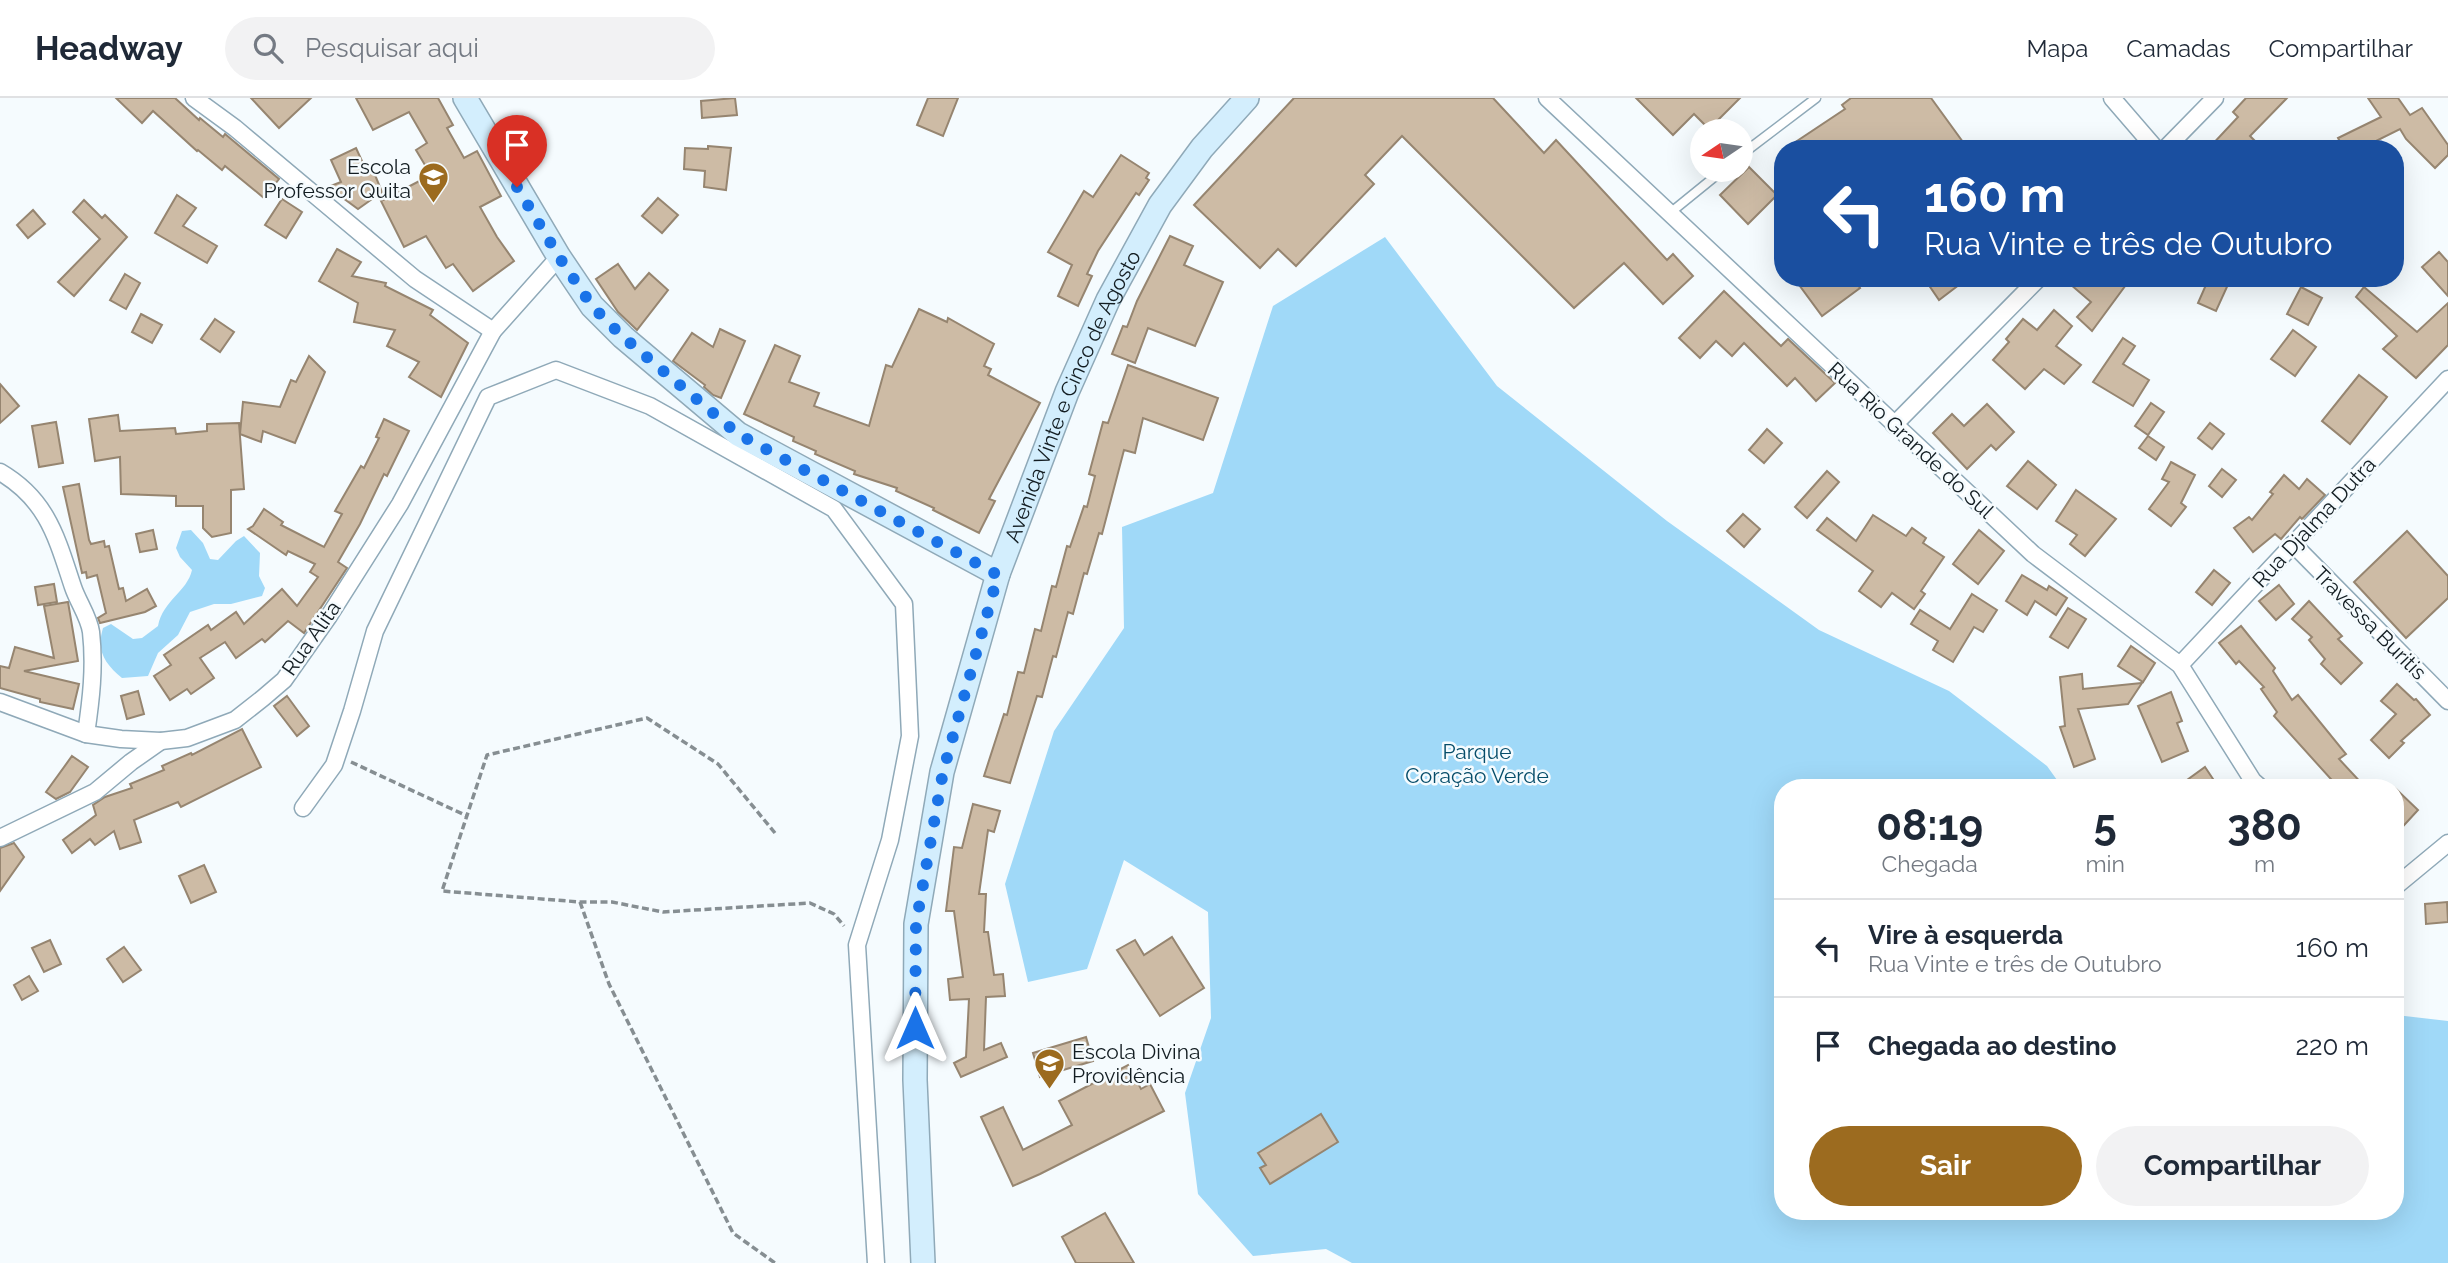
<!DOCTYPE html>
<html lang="pt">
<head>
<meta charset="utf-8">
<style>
  body { margin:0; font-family:Raleway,sans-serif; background:#f2f2f3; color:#1f2937; height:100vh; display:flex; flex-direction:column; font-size:26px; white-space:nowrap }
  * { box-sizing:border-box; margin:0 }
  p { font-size:23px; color:#747a83 }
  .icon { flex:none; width:38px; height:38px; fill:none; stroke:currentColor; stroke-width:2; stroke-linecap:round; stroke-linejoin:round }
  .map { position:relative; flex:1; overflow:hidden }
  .panel { position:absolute; left:1774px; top:681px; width:630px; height:441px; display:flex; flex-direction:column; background:#fff; border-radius:28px; box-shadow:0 7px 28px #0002 }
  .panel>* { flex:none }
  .top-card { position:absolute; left:1774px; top:42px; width:630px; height:147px; border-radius:28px; box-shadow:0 7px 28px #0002; background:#1a4fa0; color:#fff; overflow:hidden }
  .needle { width:46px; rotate:257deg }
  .buttons { position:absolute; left:1690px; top:21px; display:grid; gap:14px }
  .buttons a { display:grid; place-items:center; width:63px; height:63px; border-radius:50%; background:#fff; box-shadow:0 7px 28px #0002; font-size:35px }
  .pin { position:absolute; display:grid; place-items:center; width:60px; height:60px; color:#fff; margin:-72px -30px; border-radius:50% 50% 50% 0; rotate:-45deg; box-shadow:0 0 7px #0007 }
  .pin .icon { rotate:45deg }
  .me { position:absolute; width:77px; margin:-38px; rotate:0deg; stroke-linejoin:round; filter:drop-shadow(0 0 5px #0008) }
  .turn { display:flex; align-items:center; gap:24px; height:147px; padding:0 35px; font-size:32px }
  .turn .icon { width:91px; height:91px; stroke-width:2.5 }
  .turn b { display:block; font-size:49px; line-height:60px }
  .eta { display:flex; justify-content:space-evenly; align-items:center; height:119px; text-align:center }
  .eta b { font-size:42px; font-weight:700; line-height:49px }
  .action { display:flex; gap:14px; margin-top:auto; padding:14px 35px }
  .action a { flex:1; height:80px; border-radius:42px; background:#9c6b1f; color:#fff; font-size:28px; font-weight:700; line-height:80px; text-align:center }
  .action a+a { background:#f2f2f3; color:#1f2937 }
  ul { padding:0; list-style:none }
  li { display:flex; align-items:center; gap:21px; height:98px; padding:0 35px; border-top:2px solid #e0e1e3 }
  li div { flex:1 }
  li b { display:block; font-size:26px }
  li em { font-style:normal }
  header { display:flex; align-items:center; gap:42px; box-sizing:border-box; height:98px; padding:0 35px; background:#fff; border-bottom:2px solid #e0e1e3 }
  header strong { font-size:33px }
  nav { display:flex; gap:38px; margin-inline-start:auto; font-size:24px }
  .search { width:490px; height:63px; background:#f2f2f3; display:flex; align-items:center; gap:18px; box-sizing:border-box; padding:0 24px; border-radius:38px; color:#747a83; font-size:26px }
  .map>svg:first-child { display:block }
  .green { fill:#a0d9f8 }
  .building { fill:#cdbba5; stroke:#968570; stroke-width:2 }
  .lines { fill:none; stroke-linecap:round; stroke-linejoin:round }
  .lane-casing { stroke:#8fa9b8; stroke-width:11 }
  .street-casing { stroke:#8fa9b8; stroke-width:19 }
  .secondary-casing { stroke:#8fa9b8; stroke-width:26 }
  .path { stroke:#868e92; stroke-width:3.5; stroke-dasharray:7 3.5; stroke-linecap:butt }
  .lane { stroke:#fff; stroke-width:8 }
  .street { stroke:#fff; stroke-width:16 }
  .secondary { stroke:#d3eefd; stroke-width:23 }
  .route { stroke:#1a73e8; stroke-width:12; stroke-dasharray:0 21.6 }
  .labels { text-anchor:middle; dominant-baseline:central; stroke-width:5; stroke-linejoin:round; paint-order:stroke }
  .poi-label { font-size:21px; fill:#131d22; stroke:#f5fbfe; text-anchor:end }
  .street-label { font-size:21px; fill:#131d22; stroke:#f5fbfe }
  .park-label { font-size:21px; fill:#064d6a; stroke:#f5fbfe }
</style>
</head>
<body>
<header>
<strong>Headway</strong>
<div class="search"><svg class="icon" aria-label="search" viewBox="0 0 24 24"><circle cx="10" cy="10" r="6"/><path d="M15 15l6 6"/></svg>Pesquisar aqui</div>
<nav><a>Mapa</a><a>Camadas</a><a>Compartilhar</a></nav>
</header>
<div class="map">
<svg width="2448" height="1165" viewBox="0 0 2448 1165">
  <rect width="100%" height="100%" fill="#f5fbfe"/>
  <g class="green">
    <polygon points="1385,139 1497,288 1667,423 1819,532 1949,593 2047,668 2062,689 1783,690 1783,1113 2396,1113 2396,917 2448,923 2448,1165 1352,1165 1326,1151 1253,1158 1198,1096 1185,995 1211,920 1208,814 1124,762 1087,871 1028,884 1005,786 1054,633 1124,530 1122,429 1213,395 1273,208"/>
    <path d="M191,432L203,445L210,461L218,462L236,443L244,438L260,455L259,478L265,490L262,498L231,506H214L190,514L178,537L158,555L148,578L122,580C105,566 96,553 103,530L111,526L133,541L142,540L158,528C163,502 187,494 192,472L180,459L176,450L182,433Z"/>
  </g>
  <g class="building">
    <polygon points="116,0 175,0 199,22 200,20 223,39 225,36 279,81 264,100 225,68 222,72 198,52 197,53 153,13 142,25"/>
    <polygon points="251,0 311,0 279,30"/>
    <polygon points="356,0 438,0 453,27 447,30 464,60 477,53 501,98 480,109 497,139 514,163 473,193 453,166 446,170 426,138 404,149 381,103 431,77 416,52 427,45 409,14 373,32"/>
    <polygon points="735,0 737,17 702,20 701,3"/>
    <polygon points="928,0 958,0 943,38 917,27"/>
    <polygon points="1294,0 1493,0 1544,55 1556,42 1667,162 1673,156 1693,178 1663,206 1624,165 1574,210 1402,38 1365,77 1374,86 1296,168 1278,151 1260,170 1194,107"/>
    <polygon points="1636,0 1740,0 1709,31 1694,16 1673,37"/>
    <polygon points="1851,0 1931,0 1968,51 1785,51 1845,11 1842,7"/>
    <polygon points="2246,0 2287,0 2250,38 2263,51 2208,51 2238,19 2233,14"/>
    <polygon points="2368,0 2398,0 2410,17 2422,10 2448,47 2448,57 2435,70 2406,41 2400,31 2360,51 2344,51 2338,40 2381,19"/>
    <polygon points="708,48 731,50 726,92 704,89 705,73 684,71 685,50 708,51"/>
    <polygon points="356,50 367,74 373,72 382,94 358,111 328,89 341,84 331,62"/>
    <polygon points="1121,57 1149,75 1146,80 1149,82 1139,97 1136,95 1098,153 1087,176 1092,178 1078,208 1058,198 1072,167 1048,154 1084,93 1093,99"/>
    <polygon points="1749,69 1777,97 1748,126 1720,97"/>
    <polygon points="177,97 196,110 183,128 217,148 207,165 155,135"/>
    <polygon points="658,100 678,117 662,135 642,118"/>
    <polygon points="282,101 302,114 286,140 265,127"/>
    <polygon points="84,102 102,120 105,117 127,139 74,198 58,184 100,141 73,114"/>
    <polygon points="33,112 45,126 28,140 17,127"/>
    <polygon points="1170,138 1193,148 1184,167 1223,184 1195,248 1148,230 1135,265 1112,256 1123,228 1127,229 1137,203"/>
    <polygon points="337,151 361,164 352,178 386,185 385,188 433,212 430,217 468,245 441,299 409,279 419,264 387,248 395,232 354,224 358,205 319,183"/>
    <polygon points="2439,154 2448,164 2448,198 2422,169"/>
    <polygon points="618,166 635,191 649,175 668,192 637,232 618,214 596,181"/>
    <polygon points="125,176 140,185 126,211 110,202"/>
    <polygon points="1794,180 1853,180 1860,190 1822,218"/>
    <polygon points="1924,180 1968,180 1939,202"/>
    <polygon points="2063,180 2131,180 2092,233 2077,219 2091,204"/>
    <polygon points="2209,180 2231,180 2216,213 2198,205"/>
    <polygon points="2301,189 2322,200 2308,227 2287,216"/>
    <polygon points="2364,189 2417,234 2448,205 2448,247 2416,280 2383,251 2397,238 2356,199"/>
    <polygon points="1724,193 1781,248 1788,241 1835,285 1816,303 1795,280 1787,288 1744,245 1732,258 1716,243 1700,260 1679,240"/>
    <polygon points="919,211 947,224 948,220 994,246 984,268 991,271 988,277 1040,305 989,401 995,403 979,435 933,412 934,410 896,393 897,390 854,376 855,373 815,356 816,353 793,343 794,339 744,316 775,247 800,258 789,284 819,295 814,308 869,328 886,267 892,269"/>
    <polygon points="2054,212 2072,228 2056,248 2081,267 2064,286 2044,271 2025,291 1993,262 2009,244 2006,241 2023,221 2037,232"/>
    <polygon points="141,216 162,227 152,245 132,234"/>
    <polygon points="215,221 234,234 220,254 201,241"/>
    <polygon points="720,231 745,243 721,300 713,297 704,289 705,287 673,263 692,235 713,249"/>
    <polygon points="2293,232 2316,249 2295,278 2271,261"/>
    <polygon points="2123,240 2135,248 2123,266 2149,282 2133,308 2093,284"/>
    <polygon points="309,258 325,274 295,345 263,333 261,344 240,336 243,304 280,309 291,282 296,284"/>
    <polygon points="1128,267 1218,300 1203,342 1143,320 1135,355 1124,352 1102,436 1099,435 1087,476 1084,475 1073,516 1068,514 1056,559 1053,558 1042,599 1037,598 1010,685 984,678 1004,616 1007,617 1018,574 1024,575 1035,531 1041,533 1052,488 1056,489 1067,448 1070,449 1084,408 1087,409 1095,378 1089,376 1103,324 1108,325"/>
    <polygon points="2359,277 2387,299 2350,346 2322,323"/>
    <polygon points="0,286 19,308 0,325"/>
    <polygon points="2151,305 2164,314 2148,337 2135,328"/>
    <polygon points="1987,306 2014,334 1996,352 1991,347 1967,371 1933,335 1952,316 1964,328"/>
    <polygon points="118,317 120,333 175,330 176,336 207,333 207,326 239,325 244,391 231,392 231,435 212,439 203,430 203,408 176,408 176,398 121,396 120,359 95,363 89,321"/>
    <polygon points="384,321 409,333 387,378 384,376 360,426 338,464 347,470 304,535 288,523 265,544 262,541 236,560 225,544 200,560 214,580 191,596 187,591 170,602 154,578 171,567 164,557 208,527 211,532 236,514 244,526 282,491 297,508 318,479 310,474 315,466 288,453 286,457 248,431 253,428 264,411 283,424 281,427 324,449 342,416 335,413 361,368 364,370 379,340 376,339"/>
    <polygon points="56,324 63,365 39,369 32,328"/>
    <polygon points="2210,325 2224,336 2212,351 2198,340"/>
    <polygon points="1767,331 1782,345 1764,365 1749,352"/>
    <polygon points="2148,338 2164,349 2156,362 2139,350"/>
    <polygon points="2028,363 2056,387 2037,411 2007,388"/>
    <polygon points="2171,364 2195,377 2181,405 2186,409 2171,428 2149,411 2169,384 2162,381"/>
    <polygon points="2222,371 2236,382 2222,399 2209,388"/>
    <polygon points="1827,373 1839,384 1807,420 1795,409"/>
    <polygon points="2284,377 2299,391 2307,381 2325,397 2302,421 2300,419 2281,441 2275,436 2253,454 2234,430 2249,419 2252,422 2273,396 2270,394"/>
    <polygon points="79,386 89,442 91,446 104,443 105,449 109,448 119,491 123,490 126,503 147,491 156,508 145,514 100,525 98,520 106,515 97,477 87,480 86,474 82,475 63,389"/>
    <polygon points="2076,392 2116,421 2085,458 2070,446 2077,437 2056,423"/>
    <polygon points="1743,416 1760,431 1744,449 1727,433"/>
    <polygon points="1873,417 1906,438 1912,430 1926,440 1923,445 1944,459 1921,493 1925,496 1914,511 1892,495 1881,509 1859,493 1873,473 1817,432 1827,420 1856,443"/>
    <polygon points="153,432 157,451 140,454 136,436"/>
    <polygon points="1979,432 2004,453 1978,486 1953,466"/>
    <polygon points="2407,433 2448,478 2448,500 2406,540 2354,484"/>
    <polygon points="2214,472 2230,485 2212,507 2196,494"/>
    <polygon points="2022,477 2047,492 2049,488 2067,500 2056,517 2035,503 2027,517 2006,503"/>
    <polygon points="54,486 57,504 38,507 35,489"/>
    <polygon points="2279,487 2294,506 2276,522 2259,503"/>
    <polygon points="1972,496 1997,512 1983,534 1974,529 1953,564 1933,552 1938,543 1911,526 1920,512 1950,531"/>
    <polygon points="2309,503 2342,538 2338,541 2362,565 2341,586 2321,566 2325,561 2309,542 2312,539 2292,521"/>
    <polygon points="68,504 78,563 24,573 79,586 73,611 40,604 40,601 0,590 0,568 9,570 15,549 54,560 44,508"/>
    <polygon points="2068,510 2086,521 2068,550 2050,539"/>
    <polygon points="2241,528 2275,570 2273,573 2292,602 2298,597 2346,656 2339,661 2366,690 2339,690 2274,618 2277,614 2261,591 2264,589 2239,563 2236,566 2219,545"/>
    <polygon points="2131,548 2155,565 2143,584 2118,568"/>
    <polygon points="2082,576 2083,591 2142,585 2128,606 2078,611 2095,661 2074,669 2060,629 2065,628 2060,579"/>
    <polygon points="2397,586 2414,602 2416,601 2430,617 2401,643 2404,645 2389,660 2371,642 2396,616 2381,603"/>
    <polygon points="138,593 144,616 127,621 121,598"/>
    <polygon points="2171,594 2182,623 2177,625 2188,653 2162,664 2138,608"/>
    <polygon points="287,598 309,628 297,638 274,608"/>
    <polygon points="242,631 261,669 181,709 178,704 134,722 141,744 120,751 114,733 95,747 90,741 72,755 63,742 96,717 93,707 105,699 132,690 130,686 164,672 162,668 191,655 192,657"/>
    <polygon points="72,658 88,669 70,694 56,701 46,694"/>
    <polygon points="2205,669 2219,690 2176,690"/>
    <polygon points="2396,691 2418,712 2396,736"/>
    <polygon points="973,706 1000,713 994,734 988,732 979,796 986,796 984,834 988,834 994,877 1003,876 1005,898 986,899 984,952 1001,945 1007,959 961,979 954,965 966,959 969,901 950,902 948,881 963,879 954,813 946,813 954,749 962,750"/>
    <polygon points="14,745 24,759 0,793 0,750"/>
    <polygon points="204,767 216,794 191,805 179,778"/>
    <polygon points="2447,804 2448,824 2426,826 2425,806"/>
    <polygon points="1172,839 1204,890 1160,918 1117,852 1135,842 1144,857"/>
    <polygon points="50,842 61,866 44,874 32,850"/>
    <polygon points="124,849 141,872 123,884 107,861"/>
    <polygon points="29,878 38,893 22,902 14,887"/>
    <polygon points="1086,939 1093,963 1040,979 1033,955"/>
    <polygon points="1128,967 1141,991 1150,986 1164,1013 1040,1076 1013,1088 981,1019 1003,1009 1023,1052 1072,1027 1059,1003"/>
    <polygon points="1321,1016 1338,1044 1270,1086 1260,1070 1266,1067 1258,1055"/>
    <polygon points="1105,1115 1134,1165 1076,1165 1062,1139"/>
  </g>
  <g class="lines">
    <defs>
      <g id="lane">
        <polyline points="1741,57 1816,0"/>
        <polyline points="1670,115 1723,72"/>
      </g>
      <g id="street">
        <polyline points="194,0 235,30 415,181 493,233"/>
        <polyline points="1547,0 2033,456 2180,567 2253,683 2261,690"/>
        <polyline points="2112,0 2156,51"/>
        <polyline points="2165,51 2215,0"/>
        <polyline points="1894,327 2039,180"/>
        <path d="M0,374C48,402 57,441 73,489C78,504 89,519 91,534C95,569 91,602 86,636"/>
        <polyline points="2293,446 2448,603"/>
        <polyline points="2180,567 2448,281"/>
        <polyline points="0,604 86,636 121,641 161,643 187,640 235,622 263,600 284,582 329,518 400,406 493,233 559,159"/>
        <polyline points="303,710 334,667 352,613 375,533 488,299 556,272 650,308 834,411 904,506 910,638 890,742 857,847 876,1165"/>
        <polyline points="0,740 95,694 131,664 161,643"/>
        <polyline points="2396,788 2448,745"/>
      </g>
      <g id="secondary">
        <polyline points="465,0 559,159 592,208 623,239 738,336 998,476"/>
        <path id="s1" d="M923,1165L915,982L916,826L942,674L998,476L1067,294L1108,202L1160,107L1202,50L1247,0"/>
      </g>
    </defs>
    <use href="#lane" class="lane-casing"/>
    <use href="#street" class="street-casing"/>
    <use href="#secondary" class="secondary-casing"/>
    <g class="path">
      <polyline points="351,664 467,718"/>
      <polyline points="775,735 718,666 647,620 487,657 442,793 580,804 612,804 663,814 810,805 834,816 844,828"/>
      <polyline points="580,804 609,886 733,1135 775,1165"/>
    </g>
    <use href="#lane" class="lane"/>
    <use href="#street" class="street"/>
    <use href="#secondary" class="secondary"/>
  </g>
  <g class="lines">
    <polyline class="route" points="517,89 559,159 592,208 623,239 738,336 998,477 943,674 916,826 915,930"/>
  </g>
  <defs>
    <symbol id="school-pin" viewBox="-11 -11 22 30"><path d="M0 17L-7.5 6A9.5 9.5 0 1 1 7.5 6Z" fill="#9c6b1f" stroke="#f5fbfe"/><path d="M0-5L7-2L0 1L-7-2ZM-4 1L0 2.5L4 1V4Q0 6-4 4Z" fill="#fff"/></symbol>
  </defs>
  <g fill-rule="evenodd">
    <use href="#school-pin" x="416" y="62" width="35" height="47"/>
    <use href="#school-pin" x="1032" y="948" width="35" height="47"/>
  </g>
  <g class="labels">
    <g class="poi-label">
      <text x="411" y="68">Escola<tspan x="411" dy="24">Professor Quita</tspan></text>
      <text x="1072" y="953" text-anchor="start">Escola Divina<tspan x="1072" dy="24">Providência</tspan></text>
    </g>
    <g class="street-label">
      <text stroke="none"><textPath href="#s1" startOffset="892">Avenida Vinte e Cinco de Agosto</textPath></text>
      <text transform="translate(1911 342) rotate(43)">Rua Rio Grande do Sul</text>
      <text transform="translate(2314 424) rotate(-47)">Rua Djalma Dutra</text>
      <text transform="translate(2370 525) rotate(45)">Travessa Buritis</text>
      <text transform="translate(311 540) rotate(-55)">Rua Alita</text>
    </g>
    <g class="park-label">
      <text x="1477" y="653">Parque<tspan x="1477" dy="24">Coração Verde</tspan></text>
    </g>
  </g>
</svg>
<div class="buttons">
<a><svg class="needle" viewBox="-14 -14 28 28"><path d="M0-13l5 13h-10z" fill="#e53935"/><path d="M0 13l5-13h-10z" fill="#747a83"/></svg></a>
</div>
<div class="pin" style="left:517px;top:89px;background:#d93025"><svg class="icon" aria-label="arrive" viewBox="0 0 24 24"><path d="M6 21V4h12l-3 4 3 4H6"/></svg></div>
<svg class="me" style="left:915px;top:930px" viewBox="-20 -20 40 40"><path d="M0-17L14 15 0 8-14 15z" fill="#1a73e8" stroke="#fff" stroke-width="4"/></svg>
<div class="top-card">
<div class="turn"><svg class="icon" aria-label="left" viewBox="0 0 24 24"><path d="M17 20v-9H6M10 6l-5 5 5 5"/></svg><div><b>160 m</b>Rua Vinte e três de Outubro</div></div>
</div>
<section class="panel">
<div class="eta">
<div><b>08:19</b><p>Chegada</p></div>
<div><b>5</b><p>min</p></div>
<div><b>380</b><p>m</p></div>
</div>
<ul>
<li><svg class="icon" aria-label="left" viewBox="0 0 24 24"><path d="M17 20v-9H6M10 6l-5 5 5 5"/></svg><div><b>Vire à esquerda</b><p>Rua Vinte e três de Outubro</p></div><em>160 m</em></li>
<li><svg class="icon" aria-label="arrive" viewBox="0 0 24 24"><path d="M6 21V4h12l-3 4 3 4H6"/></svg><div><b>Chegada ao destino</b></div><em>220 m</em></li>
</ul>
<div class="action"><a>Sair</a><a>Compartilhar</a></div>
</section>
</div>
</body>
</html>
